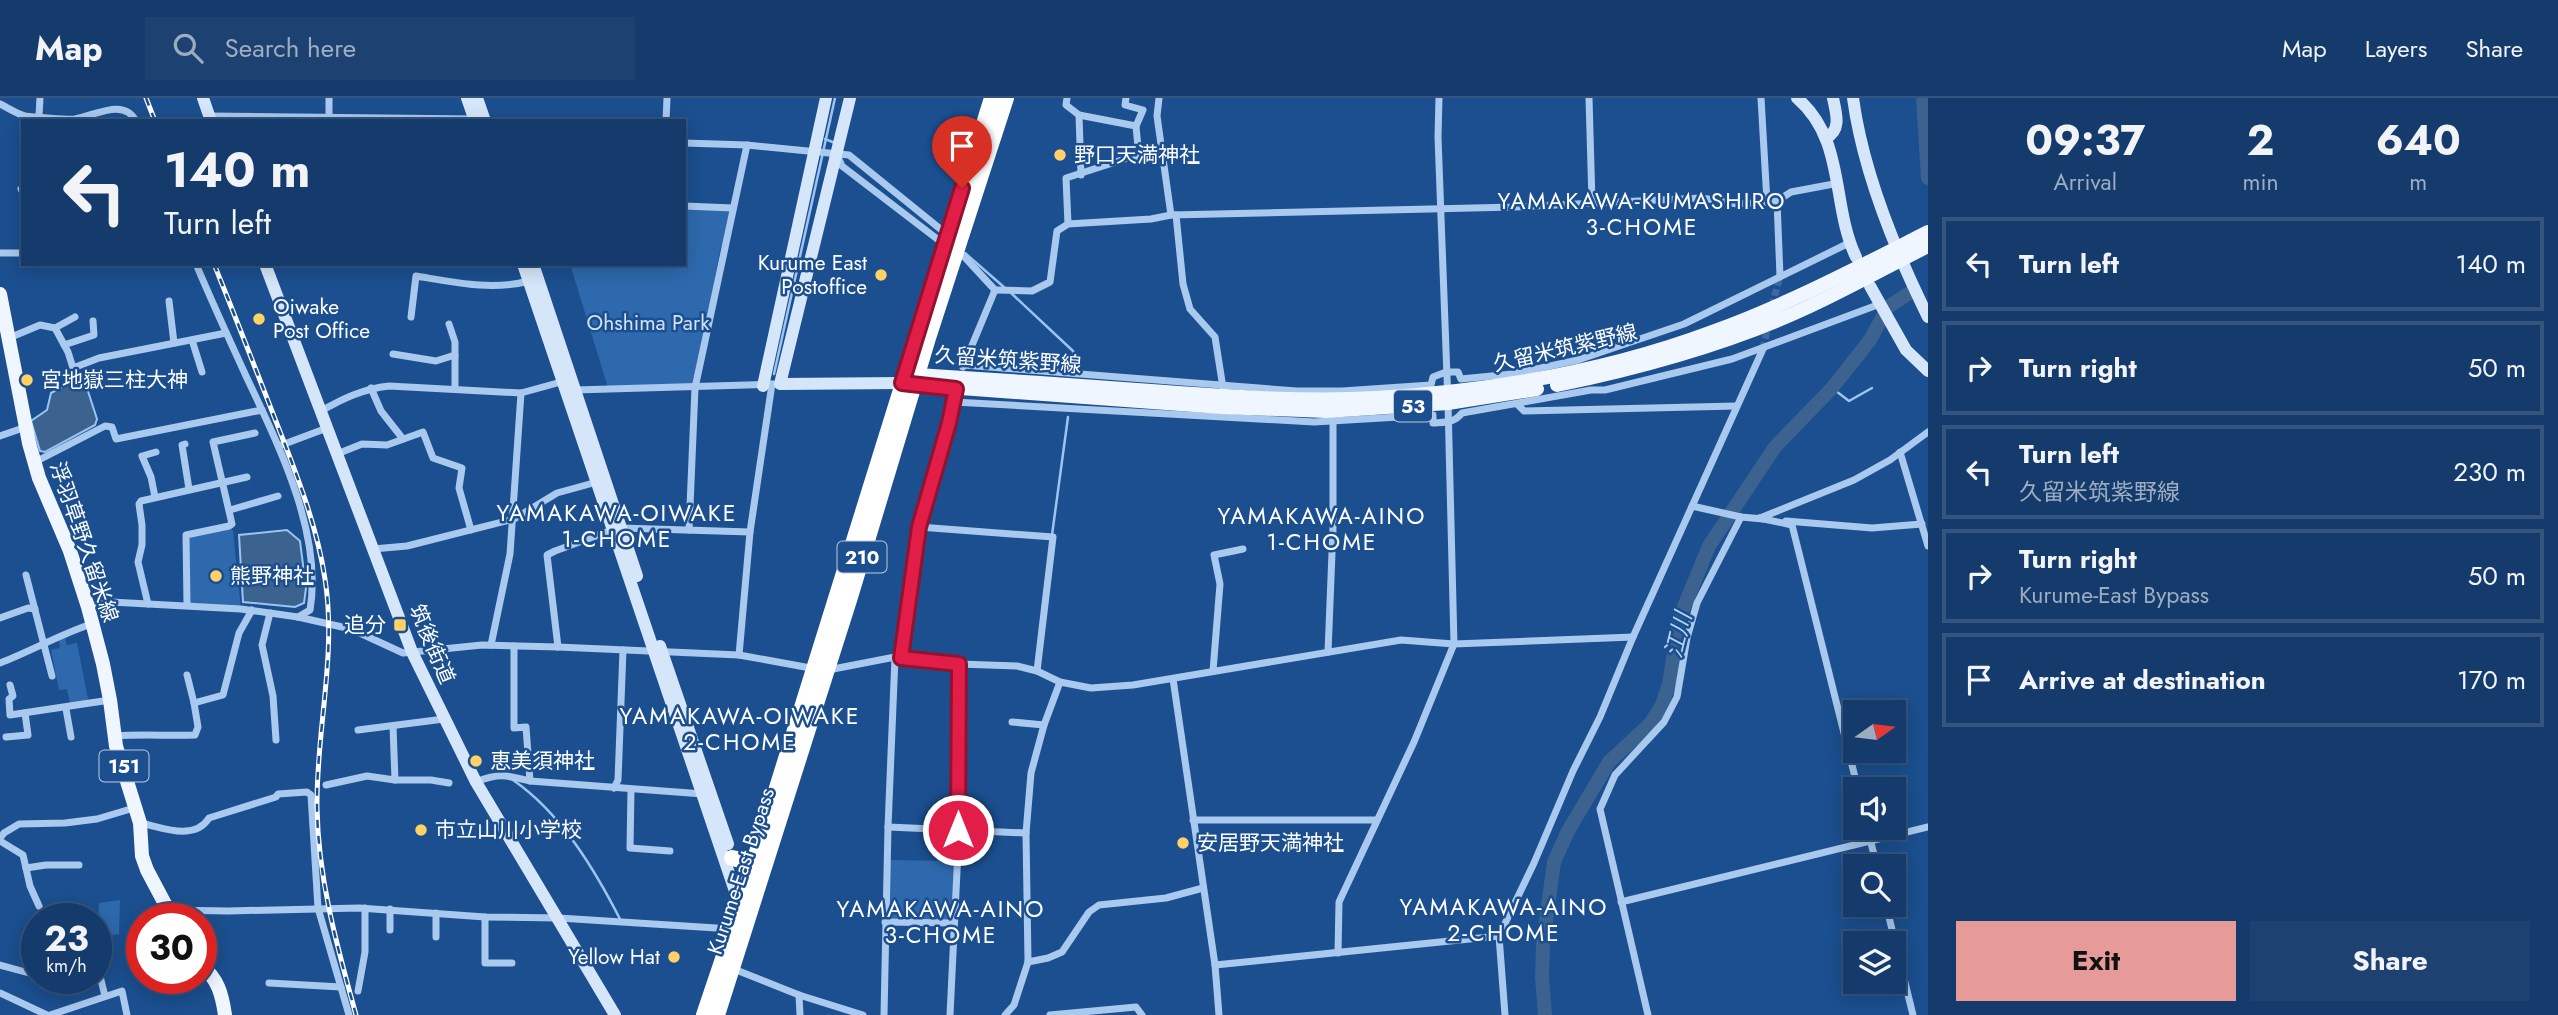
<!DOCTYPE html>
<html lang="en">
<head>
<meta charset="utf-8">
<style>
  body { margin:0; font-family:Jost,"Noto Sans JP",sans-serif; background:#1d4271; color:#f1f3f6; height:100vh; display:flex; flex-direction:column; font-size:26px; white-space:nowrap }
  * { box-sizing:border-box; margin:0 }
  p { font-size:23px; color:#9dadc1 }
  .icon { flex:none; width:38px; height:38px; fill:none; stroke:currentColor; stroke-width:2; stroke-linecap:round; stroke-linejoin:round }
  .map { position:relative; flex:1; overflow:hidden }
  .side { display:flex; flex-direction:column; background:#143b6b; width:630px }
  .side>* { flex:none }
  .top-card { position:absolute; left:21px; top:21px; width:665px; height:147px; border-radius:0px; box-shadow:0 4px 18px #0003,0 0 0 2px #33557e; background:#143b6b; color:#f1f3f6; overflow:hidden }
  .needle { width:46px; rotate:76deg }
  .fabs { position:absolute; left:1843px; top:602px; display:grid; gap:14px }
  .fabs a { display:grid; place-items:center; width:63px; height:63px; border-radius:0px; background:#143b6b; box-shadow:0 4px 18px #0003,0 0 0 2px #33557e; font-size:35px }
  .speed { position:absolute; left:21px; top:805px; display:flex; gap:14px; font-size:35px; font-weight:700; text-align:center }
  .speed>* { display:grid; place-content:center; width:91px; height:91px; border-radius:50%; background:#143b6b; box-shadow:0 4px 18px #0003,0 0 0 2px #33557e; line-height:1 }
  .speed small { font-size:18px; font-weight:400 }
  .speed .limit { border:10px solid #d22; background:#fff; color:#111 }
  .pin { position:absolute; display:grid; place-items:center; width:60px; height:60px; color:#fff; margin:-72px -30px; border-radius:50% 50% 50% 0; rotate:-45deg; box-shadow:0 0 7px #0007 }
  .pin .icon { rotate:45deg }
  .me { position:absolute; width:77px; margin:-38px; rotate:0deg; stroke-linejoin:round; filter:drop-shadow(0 0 5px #0008) }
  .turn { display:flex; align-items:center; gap:24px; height:147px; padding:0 28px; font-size:32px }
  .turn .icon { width:91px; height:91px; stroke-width:2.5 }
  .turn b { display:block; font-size:49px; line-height:60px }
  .eta { display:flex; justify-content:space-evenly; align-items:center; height:119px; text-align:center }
  .eta b { font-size:42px; font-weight:700; line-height:49px }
  .primary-button { display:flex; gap:14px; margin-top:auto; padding:14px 28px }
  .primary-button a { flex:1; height:80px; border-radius:0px; background:#e69b98; color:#111; font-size:28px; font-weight:700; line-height:80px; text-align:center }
  .primary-button a+a { background:#1d4271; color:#f1f3f6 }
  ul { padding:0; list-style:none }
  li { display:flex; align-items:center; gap:21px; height:94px; margin:0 14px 10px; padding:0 14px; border:4px solid #33557e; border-radius:0px }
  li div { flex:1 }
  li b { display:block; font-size:26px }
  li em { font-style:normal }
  header { display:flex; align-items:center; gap:42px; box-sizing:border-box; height:98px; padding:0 35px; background:#143b6b; border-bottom:2px solid #33557e }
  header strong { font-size:33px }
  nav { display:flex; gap:38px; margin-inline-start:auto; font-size:24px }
  .search { width:490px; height:63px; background:#1d4271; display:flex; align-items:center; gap:18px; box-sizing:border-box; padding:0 24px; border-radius:0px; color:#9dadc1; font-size:26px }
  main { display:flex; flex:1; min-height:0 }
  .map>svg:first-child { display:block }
  .green { fill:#2e69ad }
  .water { fill:#3c6290; stroke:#9cc4f0; stroke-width:2 }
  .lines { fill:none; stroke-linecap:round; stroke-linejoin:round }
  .stream { stroke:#9cc4f0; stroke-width:2.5 }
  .river { stroke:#3c6290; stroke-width:14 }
  .street-tunnel { stroke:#3d69a0; stroke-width:7; stroke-dasharray:7 3.5; stroke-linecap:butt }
  .street { stroke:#a9c9ee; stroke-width:7 }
  .secondary { stroke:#d6e6fa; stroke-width:12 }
  .primary { stroke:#f0f6ff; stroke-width:14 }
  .highway { stroke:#fff; stroke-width:16 }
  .rail-casing { stroke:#fff; stroke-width:5 }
  .rail { stroke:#1b4f8f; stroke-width:2.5; stroke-dasharray:8; stroke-linecap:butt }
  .route-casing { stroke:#92132f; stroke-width:18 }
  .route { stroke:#e11d48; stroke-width:12 }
  .poi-dot { fill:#ffd166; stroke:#1b4f8f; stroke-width:2.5 }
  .labels { text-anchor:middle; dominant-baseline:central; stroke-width:5; stroke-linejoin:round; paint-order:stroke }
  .shield { fill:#1b4f8f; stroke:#bbcadd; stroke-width:2 }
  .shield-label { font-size:19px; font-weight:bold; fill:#fff }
  .poi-label { font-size:21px; fill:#fff; stroke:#1b4f8f; text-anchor:start }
  .park-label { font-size:21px; fill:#cfe3fa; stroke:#1b4f8f }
  .street-label { font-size:21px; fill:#fff; stroke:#1b4f8f }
  .neighbourhood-label { font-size:23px; letter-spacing:2px; fill:#fff; stroke:#1b4f8f }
  .water-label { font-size:23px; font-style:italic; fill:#b5d3f5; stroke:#1b4f8f }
</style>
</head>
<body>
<header>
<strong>Map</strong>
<div class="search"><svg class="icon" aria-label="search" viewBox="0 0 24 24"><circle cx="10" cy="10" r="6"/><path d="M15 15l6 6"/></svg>Search here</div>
<nav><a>Map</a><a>Layers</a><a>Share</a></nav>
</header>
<main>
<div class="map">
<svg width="1928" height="917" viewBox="0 0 1928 917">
  <rect width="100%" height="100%" fill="#1b4f8f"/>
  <g class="green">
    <polygon points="684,109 733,110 731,128 720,152 695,290 609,293 570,166 684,166"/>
    <polygon points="229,428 233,433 241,511 187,507 186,437"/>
    <polygon points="64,535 67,547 77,545 89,606 71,610 67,591 59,592 51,552 60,550 58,538"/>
    <polygon points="887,762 957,763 954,825 885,824"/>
    <polygon points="120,802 119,836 97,840 99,805"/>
  </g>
  <g class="water">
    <polygon points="80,279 84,281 97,321 95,327 45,354 40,353 31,323 47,312 51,295"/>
    <polygon points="287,432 300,443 306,490 304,505 295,509 243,504 239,437"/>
  </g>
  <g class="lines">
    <g class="stream">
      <polyline points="825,41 835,45"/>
      <polyline points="965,155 1005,190"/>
      <polyline points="1010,194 1073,253 1076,259 1074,270"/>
      <polyline points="774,276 835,0"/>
      <polyline points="1832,290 1849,303 1872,290"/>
      <polyline points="1052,437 1068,319"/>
      <path d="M513,682C561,715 595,772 621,823"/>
    </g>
    <g class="river">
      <polyline points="1923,0 1928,80"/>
      <polyline points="1545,917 1542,880 1543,845 1554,764 1568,733 1609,664 1650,626 1662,607 1669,586 1679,521 1709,448 1775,349 1832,290 1870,242 1888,209 1908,196"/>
    </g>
    <g class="street-tunnel">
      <polyline points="1772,208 1780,178"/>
      <polyline points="1763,251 1768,227"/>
    </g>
    <g class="street">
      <polyline points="1067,0 1066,7 1079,17 1136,28 1143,12 1125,7 1126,0"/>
      <polyline points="1159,0 1157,18 1171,117"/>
      <polyline points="1589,0 1592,104"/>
      <polyline points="1761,0 1767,104"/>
      <path d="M0,6C8,10 17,16 25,18C31,19 70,22 75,21C96,17 124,0 136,23"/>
      <polyline points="1079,17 1081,77"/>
      <polyline points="39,18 40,0"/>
      <polyline points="209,18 475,21"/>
      <polyline points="329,18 329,0"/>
      <polyline points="666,23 667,0"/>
      <polyline points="1136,28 1139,60"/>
      <polyline points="684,45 747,47 849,57 949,138"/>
      <polyline points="837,57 842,68 945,147"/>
      <polyline points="23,90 21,91 23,95"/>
      <polyline points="1777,103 1780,178"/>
      <polyline points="684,108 733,110"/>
      <polyline points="1176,117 1183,186 1190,211 1215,239 1223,290"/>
      <polyline points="1068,126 1066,80 1128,60 1162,59"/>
      <polyline points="957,151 995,192"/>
      <polyline points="0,155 23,155"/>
      <path d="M196,166C212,204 229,241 246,278C278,346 323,435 310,512L298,519"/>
      <polyline points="995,192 1032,193 1050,184 1057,133 1068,126 1151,121 1171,117 1515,109 1702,100 1737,106 1767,104 1777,103 1791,94 1839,85"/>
      <polyline points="169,203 174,245"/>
      <path d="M411,219L416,178C453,184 492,193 529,183"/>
      <polyline points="449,226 455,244 455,291"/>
      <polyline points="55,230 75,219"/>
      <polyline points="9,240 40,227 55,230 68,254 73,270 99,260 226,235"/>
      <polyline points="192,242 202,274"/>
      <polyline points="64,247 94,237 93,223"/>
      <polyline points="393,256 436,263 455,257"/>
      <polyline points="964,267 1297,293 1342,293 1431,287 1433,279 1446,274 1458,274 1461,281 1512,276 1578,262 1684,226 1849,145"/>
      <polyline points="963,269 995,192"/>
      <polyline points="371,290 381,313 403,341"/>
      <polyline points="575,292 780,286"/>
      <path d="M954,304L1314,324L1433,317V325C1446,324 1454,325 1462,315L1591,292H1605L1732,261L1880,206"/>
      <polyline points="1517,306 1524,313 1736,308"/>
      <path d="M321,313C344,300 363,291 389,288L521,295L561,284L565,286"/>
      <polyline points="0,338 26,329"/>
      <polyline points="185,346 182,347 189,391"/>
      <polyline points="279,348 327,330"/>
      <polyline points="1900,354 1928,448"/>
      <polyline points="337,356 362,346 387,347 423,334 433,360 462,370 459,390 471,432"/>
      <polyline points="35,364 105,328 112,329 116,341 262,312"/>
      <polyline points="155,399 151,379 142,358 156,354"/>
      <polyline points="1692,408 1741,419 1763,421"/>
      <polyline points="230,412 278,398"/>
      <polyline points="1759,420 1792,427 1858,691"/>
      <polyline points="1760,420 1854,382 1890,362 1928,334"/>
      <polyline points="1786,423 1872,430 1922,426"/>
      <polyline points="919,429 1053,439 1037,573"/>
      <polyline points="689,432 695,290 747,47"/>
      <polyline points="373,451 407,448 514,421 557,395 597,384"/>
      <polyline points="26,477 52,578"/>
      <polyline points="148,506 138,464 142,447 142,427 139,406 141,403 247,379"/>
      <polyline points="187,507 186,437 229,428 232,426 213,344 255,335"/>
      <polyline points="88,509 111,504 241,511 298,519 351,531 403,555 482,547 558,549 739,557 816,571"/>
      <polyline points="270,515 262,547 273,598 276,642"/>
      <polyline points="0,520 28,510 35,511"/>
      <polyline points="491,547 510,456 521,295"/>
      <polyline points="514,548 514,630 526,629 530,683"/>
      <polyline points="558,549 547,457 555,453 612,432 621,430 750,434"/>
      <polyline points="1328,554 1333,430 1333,322"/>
      <polyline points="739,557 750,434 772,286"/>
      <polyline points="901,560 919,429 956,291"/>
      <path d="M0,565C31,553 59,537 91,526"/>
      <polyline points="828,572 895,559 959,566 1017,568 1037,573 1060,584 1091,590 1133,587 1401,542 1454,546 1633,539"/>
      <polyline points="1213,573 1220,486 1214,457 1243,451"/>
      <polyline points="187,577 194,605"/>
      <polyline points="1173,581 1215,867 1219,917"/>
      <polyline points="10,587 13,598 9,601 10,617 110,602"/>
      <polyline points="66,611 71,639"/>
      <polyline points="1012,624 1044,627"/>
      <polyline points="358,632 444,621"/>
      <path d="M115,638C142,636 168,638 195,637L198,629L194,605L223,597L239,535L252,512"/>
      <polyline points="6,639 28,637 25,615"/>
      <polyline points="395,682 431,682 449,685"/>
      <path d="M476,684C499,675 506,677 530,683L703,696"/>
      <polyline points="326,687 367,678 395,682 393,628"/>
      <polyline points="614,690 618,682 623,552"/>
      <polyline points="631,691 630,750 670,753"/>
      <polyline points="1193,722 1377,722"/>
      <path d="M141,725C163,730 195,743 209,720L276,699L278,696L307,694L311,697L318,810L349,917"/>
      <polyline points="888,729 1026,735"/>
      <polyline points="1867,730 1877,768"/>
      <polyline points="0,740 4,735 19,726 65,725 97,721 134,710"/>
      <polyline points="0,743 23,757 30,788 39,808"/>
      <polyline points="26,770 46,767 79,767"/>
      <polyline points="1621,804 1928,729"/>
      <polyline points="1886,807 1913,917"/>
      <polyline points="390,811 390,832"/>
      <polyline points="168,812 228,813 359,810 485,819 559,820 732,831"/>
      <polyline points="485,819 485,865 512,865"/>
      <polyline points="885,824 954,825"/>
      <polyline points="436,839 436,815"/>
      <polyline points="1338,855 1339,804 1414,644 1454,546 1448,305 1438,39 1439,0"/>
      <polyline points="96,860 100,839"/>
      <polyline points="96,862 105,898"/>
      <polyline points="1028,864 1048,860 1062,854 1089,814 1099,807 1166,800 1203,790"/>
      <polyline points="0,867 29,875 37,873"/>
      <polyline points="1215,867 1499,838"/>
      <polyline points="731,870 799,897 863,917"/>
      <polyline points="269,885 341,889"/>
      <polyline points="358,893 365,854 365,810"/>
      <polyline points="0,895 47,917"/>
      <polyline points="799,897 800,917"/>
      <polyline points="50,917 122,893 127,917"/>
      <polyline points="884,917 888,729 895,559"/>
      <polyline points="950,917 959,732 959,566"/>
      <polyline points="1005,917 1014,907 1028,864 1026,735 1031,675 1044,627 1060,584"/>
      <polyline points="1050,917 1136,909 1142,917"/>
      <polyline points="1505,917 1499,838 1534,765 1573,673 1600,619 1633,539 1763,251"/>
      <polyline points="1648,917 1600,711 1615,677 1664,624 1677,599 1687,540 1697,505 1741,419"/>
    </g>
    <g class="secondary">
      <polyline points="203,0 211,23"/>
      <polyline points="467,0 475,23"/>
      <polyline points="477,0 485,23"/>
      <polyline points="850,0 780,286 902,285"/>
      <path d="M1797,0C1846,42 1831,107 1856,159"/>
      <path d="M1853,0C1863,74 1895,152 1928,219"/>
      <path d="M1826,40C1842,32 1836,15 1833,0"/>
      <polyline points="265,166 412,554 476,684 615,917"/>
      <polyline points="523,166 736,796 740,804 745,808"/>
      <polyline points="533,166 637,478"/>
      <polyline points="1870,188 1906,252 1928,273"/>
      <polyline points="763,288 826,0"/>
      <polyline points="660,548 728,746"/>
    </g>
    <g class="primary">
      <polyline points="0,196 29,345 39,380 70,453 88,509 103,566 110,602 116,648 140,725 142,758 147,772 173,821"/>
      <path d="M909,281L917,277C1000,282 1082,288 1165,294C1235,299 1306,304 1376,300C1490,293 1605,274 1712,234C1787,207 1857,170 1928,134"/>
      <polyline points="906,286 1221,309 1326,313 1448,305 1537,291"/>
      <path d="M1557,287C1639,270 1733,244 1808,209C1849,190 1888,168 1928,148"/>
      <path d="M201,867C218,881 222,896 225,917"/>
    </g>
    <g class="highway">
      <polyline points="732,760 745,763 756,758"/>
      <polyline points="704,917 733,831 992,0"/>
      <polyline points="717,917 850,499 928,240 1006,0"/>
    </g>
    <defs>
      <g id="rail">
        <polyline points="146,0 155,23"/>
        <path d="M214,166C238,225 261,285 284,344C301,388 318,434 325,481C337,557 316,633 317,709C318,781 337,848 356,917"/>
      </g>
    </defs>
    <use href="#rail" class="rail-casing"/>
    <use href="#rail" class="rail"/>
  </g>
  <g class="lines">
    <defs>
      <polyline id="route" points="958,732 959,566 901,560 919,429 949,325 956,291 902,285 962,90"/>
    </defs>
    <use href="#route" class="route-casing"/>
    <use href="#route" class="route"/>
  </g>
  <g class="poi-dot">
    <circle cx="1060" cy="57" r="7"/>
    <circle cx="881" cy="177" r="7"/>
    <circle cx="259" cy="221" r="7"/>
    <circle cx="27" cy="282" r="7"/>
    <circle cx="216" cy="478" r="7"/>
    <rect x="393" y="520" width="14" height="14" rx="3.5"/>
    <circle cx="476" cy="663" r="7"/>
    <circle cx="421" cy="732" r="7"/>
    <circle cx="1183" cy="745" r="7"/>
    <circle cx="674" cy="859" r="7"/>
  </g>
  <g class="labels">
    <g class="shield">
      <rect x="1394" y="292.5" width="38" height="31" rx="5"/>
      <rect x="837.5" y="443.5" width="49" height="31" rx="5"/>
      <rect x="99.5" y="652.5" width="49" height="31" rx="5"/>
    </g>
    <g class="shield-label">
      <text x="1413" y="308">53</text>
      <text x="862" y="459">210</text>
      <text x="124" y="668">151</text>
    </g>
    <g class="poi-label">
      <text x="1074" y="57">野口天満神社</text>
      <text x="867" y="165" text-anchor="end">Kurume East<tspan x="867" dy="24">Postoffice</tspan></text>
      <text x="273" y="209">Oiwake<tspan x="273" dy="24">Post Office</tspan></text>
      <text x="41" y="282">宮地嶽三柱大神</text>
      <text x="230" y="478">熊野神社</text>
      <text x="386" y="527" text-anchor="end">追分</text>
      <text x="490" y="663">恵美須神社</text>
      <text x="435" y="732">市立山川小学校</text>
      <text x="1197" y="745">安居野天満神社</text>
      <text x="660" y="859" text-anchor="end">Yellow Hat</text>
    </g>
    <g class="park-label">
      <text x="648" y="225">Ohshima Park</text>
    </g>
    <g class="street-label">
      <text transform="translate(1565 250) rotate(-13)">久留米筑紫野線</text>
      <text transform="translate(1008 262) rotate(4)">久留米筑紫野線</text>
      <text transform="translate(84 444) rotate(71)">浮羽草野久留米線</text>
      <text transform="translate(432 546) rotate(67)">筑後街道</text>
      <text transform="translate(741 773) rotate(-72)">Kurume-East Bypass</text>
    </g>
    <g class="neighbourhood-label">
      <text x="1642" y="103">YAMAKAWA-KUMASHIRO<tspan x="1642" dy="26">3-CHOME</tspan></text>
      <text x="617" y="415">YAMAKAWA-OIWAKE<tspan x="617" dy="26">1-CHOME</tspan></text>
      <text x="1322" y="418">YAMAKAWA-AINO<tspan x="1322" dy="26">1-CHOME</tspan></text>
      <text x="740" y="618">YAMAKAWA-OIWAKE<tspan x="740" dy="26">2-CHOME</tspan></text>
      <text x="1504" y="809">YAMAKAWA-AINO<tspan x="1504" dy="26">2-CHOME</tspan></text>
      <text x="941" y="811">YAMAKAWA-AINO<tspan x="941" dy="26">3-CHOME</tspan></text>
    </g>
    <g class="water-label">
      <text transform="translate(1678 537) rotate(-76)">江川</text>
    </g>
  </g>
</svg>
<div class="fabs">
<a><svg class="needle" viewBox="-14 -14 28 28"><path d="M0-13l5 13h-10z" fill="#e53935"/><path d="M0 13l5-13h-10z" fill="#9dadc1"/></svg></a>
<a><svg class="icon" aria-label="sound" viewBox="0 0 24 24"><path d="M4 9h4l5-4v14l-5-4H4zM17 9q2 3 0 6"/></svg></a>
<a><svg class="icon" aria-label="search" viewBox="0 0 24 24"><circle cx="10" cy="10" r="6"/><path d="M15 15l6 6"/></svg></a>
<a><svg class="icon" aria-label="layers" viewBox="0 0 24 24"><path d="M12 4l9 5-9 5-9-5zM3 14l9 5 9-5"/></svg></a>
</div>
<div class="speed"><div>23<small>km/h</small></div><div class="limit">30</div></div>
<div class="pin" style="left:962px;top:90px;background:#d93025"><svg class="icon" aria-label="arrive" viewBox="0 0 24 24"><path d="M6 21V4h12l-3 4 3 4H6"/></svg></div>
<svg class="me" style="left:958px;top:732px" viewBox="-20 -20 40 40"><circle r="17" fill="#e11d48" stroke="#fff" stroke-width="3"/><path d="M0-11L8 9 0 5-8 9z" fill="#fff"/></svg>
<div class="top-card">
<div class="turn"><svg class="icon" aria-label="left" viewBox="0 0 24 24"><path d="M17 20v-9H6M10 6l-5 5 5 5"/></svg><div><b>140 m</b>Turn left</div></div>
</div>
</div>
<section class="side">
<div class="eta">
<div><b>09:37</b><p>Arrival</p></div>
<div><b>2</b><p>min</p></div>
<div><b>640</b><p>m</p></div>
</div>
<ul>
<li><svg class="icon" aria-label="left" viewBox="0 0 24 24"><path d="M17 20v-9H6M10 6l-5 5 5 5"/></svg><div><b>Turn left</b></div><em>140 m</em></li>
<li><svg class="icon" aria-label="right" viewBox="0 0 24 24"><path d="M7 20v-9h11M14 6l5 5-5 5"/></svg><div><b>Turn right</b></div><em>50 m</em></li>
<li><svg class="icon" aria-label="left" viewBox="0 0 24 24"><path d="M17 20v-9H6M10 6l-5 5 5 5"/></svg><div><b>Turn left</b><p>久留米筑紫野線</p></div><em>230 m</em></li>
<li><svg class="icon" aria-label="right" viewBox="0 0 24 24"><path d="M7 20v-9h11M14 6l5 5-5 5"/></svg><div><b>Turn right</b><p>Kurume-East Bypass</p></div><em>50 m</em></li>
<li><svg class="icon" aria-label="arrive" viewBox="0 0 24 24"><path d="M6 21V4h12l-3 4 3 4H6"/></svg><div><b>Arrive at destination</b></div><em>170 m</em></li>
</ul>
<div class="primary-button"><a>Exit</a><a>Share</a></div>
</section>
</main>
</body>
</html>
